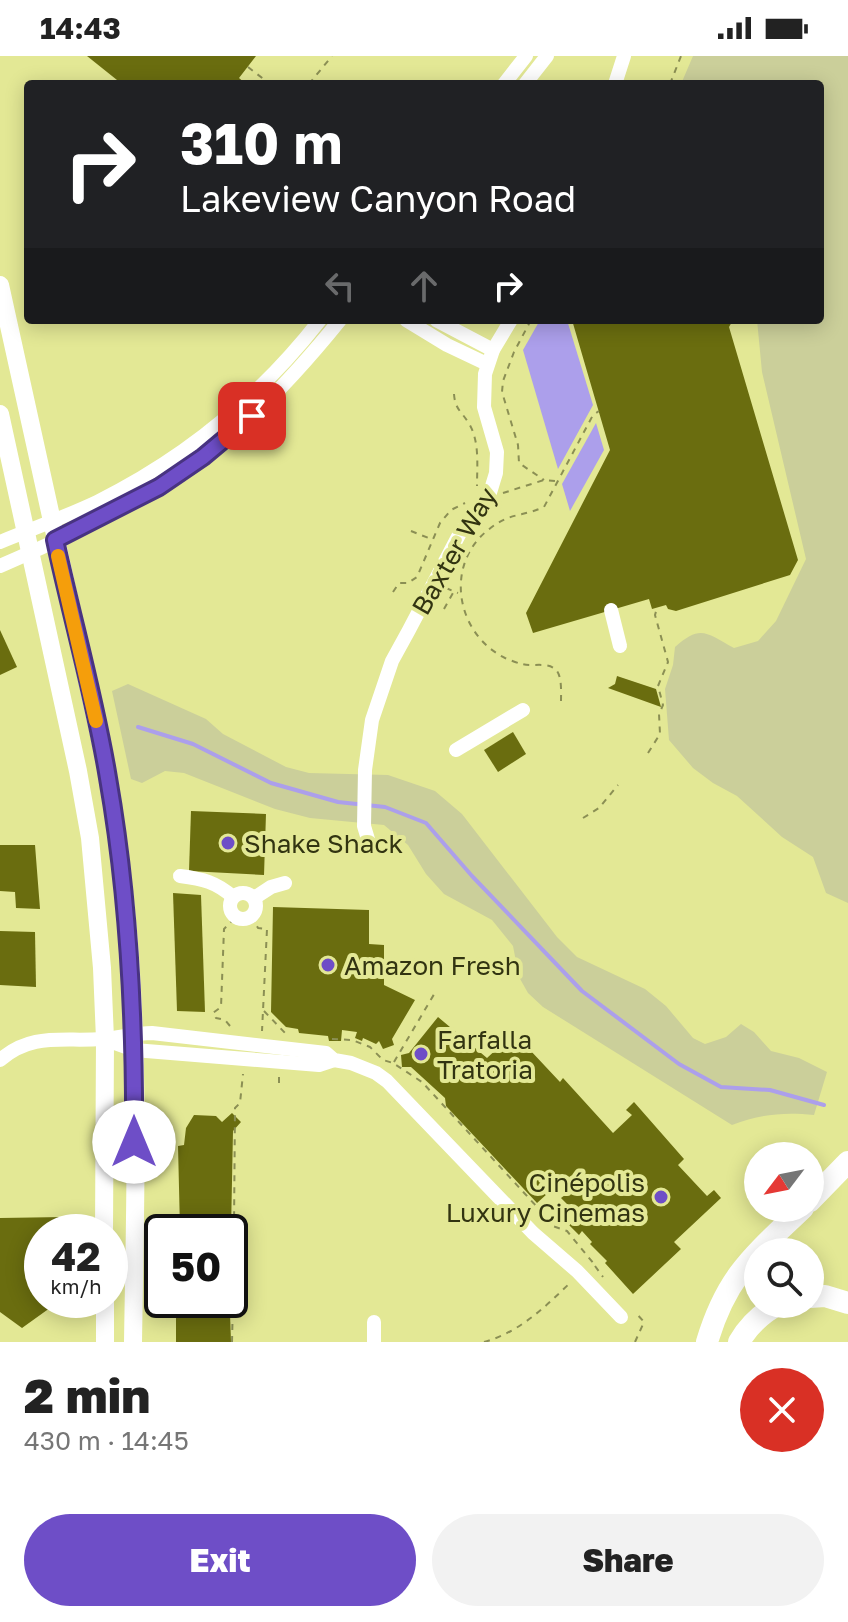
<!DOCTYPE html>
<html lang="en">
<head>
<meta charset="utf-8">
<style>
  body { margin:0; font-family:"Golos Text",sans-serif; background:#f2f2f2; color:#222; height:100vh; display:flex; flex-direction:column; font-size:30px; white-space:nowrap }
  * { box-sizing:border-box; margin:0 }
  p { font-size:26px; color:#767676 }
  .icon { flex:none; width:44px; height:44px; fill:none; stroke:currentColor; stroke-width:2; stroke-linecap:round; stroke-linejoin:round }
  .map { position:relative; height:1286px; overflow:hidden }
  .details { display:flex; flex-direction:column; background:#fff; flex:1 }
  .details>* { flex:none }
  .guide { position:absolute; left:24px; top:24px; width:800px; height:244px; border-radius:8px; box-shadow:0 4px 20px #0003; background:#202124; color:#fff; overflow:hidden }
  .needle { width:52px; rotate:238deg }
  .buttons { position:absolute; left:744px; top:1086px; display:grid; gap:16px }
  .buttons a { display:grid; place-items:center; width:80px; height:80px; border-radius:50%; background:#fff; box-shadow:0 4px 20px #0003; font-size:40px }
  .speed { position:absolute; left:24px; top:1158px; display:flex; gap:16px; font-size:40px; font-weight:700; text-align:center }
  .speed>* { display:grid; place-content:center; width:104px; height:104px; border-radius:50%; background:#fff; box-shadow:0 4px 20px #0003; line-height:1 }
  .speed small { font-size:20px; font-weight:400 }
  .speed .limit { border:4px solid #111; border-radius:12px; background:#fff; color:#111 }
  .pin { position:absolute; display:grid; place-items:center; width:68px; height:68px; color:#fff; margin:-34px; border-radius:16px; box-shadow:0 4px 12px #0006 }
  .me { position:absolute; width:88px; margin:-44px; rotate:0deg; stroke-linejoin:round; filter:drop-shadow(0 0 6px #0008) }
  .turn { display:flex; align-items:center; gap:28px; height:168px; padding:0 24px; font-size:36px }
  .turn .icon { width:104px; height:104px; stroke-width:2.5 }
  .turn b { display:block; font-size:56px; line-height:68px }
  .lanes { display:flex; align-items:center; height:76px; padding:0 24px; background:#0003; justify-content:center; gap:40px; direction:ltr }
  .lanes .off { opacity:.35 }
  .round { display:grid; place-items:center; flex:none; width:84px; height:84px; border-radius:42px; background:#f2f2f2 }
  .head { display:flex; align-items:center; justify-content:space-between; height:136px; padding:0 24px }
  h1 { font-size:48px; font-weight:800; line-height:60px }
  .action { display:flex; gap:16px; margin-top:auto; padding:16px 24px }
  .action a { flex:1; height:92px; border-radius:48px; background:#6e4ec7; color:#fff; font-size:32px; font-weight:800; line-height:92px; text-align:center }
  .action a+a { background:#f2f2f2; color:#222 }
  .status { display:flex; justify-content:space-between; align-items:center; height:56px; padding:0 40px; background:#fff; direction:ltr }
  .status svg { height:22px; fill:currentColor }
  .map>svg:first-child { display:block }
  .green { fill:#cbcf9a }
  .water { fill:#ac9feb }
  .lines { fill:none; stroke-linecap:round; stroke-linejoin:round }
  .stream { stroke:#ac9feb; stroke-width:4 }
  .building { fill:#6a6d0f }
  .path { stroke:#8b8f54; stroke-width:2; stroke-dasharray:6 6; stroke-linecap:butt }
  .minor { stroke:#fff; stroke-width:14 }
  .major { stroke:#fff; stroke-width:18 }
  .highway { stroke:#fff; stroke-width:22 }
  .route-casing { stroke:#483381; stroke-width:20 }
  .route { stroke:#6e4ec7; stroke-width:14 }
  .slow { stroke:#f59e0b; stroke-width:14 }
  .poi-dot { fill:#6e4ec7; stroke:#e3e895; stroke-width:3 }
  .labels { text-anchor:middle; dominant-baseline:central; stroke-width:8; stroke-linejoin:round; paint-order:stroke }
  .street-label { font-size:26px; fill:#323411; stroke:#e3e895 }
  .poi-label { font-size:26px; fill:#323411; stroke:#e3e895; text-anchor:start }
</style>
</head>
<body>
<div class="status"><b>14:43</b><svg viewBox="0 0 49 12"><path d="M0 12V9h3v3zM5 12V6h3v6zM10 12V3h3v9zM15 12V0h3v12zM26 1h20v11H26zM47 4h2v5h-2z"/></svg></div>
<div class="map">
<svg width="848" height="1286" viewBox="0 0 848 1286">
  <rect width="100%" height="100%" fill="#e3e895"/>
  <g class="green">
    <path d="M693,0H848V847L826,837L813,801L782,781L737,740L713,727L693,712L669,684L665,633L673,609L675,591C701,568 706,577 734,592L758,585L776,565L806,503L762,316L757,264H820V28H681Z"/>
    <path d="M128,628L206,663L223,678L286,711L309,717L388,719L435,735L462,758L557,881L577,901L645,933L666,950L693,982L705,988L726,981L741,968L754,976L771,995L799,1002L827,1016L814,1059C784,1056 761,1058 732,1069L543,951L528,937L519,921L513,890L492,864L444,838L426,818L408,789L384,769L310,762L275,753L184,717L165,715L142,727L131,723L112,635Z"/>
  </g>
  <g class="water">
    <polygon points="540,264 567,264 593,349 558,413 523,294"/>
    <polygon points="596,367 604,394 570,455 562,428"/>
  </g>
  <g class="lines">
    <polyline class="stream" points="138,671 193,688 271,727 338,746 385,751 426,767 472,820 582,935 679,1008 721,1031 770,1034 824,1049"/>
  </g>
  <g class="building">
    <polygon points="87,0 256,0 239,22 246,28 122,28"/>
    <polygon points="572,264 733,264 729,271 798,504 790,519 676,555 668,553 666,549 652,553 649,543 533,577 526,557 610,394"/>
    <polygon points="0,574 17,611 0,619"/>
    <polygon points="617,620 656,633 661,651 608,632 615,628"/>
    <polygon points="513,676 526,698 498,716 484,694"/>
    <polygon points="191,755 266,758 264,819 189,815"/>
    <polygon points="0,789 35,789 40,853 16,852 15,836 0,835"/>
    <polygon points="173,837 201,839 205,956 177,955"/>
    <polygon points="273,851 369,854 369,888 384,889 384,929 415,944 392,983 394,989 383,993 379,985 376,988 363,982 362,985 355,982 357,976 342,974 341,985 329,985 328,980 299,977 298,973 286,971 271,956"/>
    <polygon points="0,875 35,876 36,931 0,929"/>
    <polygon points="438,961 487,1002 514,977 560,1026 563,1022 613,1077 632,1059 626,1054 634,1046 684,1103 678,1109 707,1140 714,1134 721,1142 674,1186 681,1193 633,1238 605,1207 607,1205 590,1188 592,1186 582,1175 579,1179 569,1169 570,1151 561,1142 565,1139 557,1129 537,1147 446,1050 445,1042 411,1011 402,1011 401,999 409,997"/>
    <polygon points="232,1057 241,1066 233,1075 231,1175 180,1173 178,1090 184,1089 186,1072 194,1059 216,1060 222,1066"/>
    <polygon points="64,1161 63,1176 42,1176 42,1244 61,1244 22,1272 0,1256 0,1162"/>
    <polygon points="230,1257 231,1286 176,1286 176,1259"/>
  </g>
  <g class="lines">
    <g class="path">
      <polyline points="248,11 270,28"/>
      <polyline points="309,28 332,0"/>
      <polyline points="670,28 681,0"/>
      <polyline points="531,264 514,296 503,325 502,336 518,389 519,407 544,424"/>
      <path d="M454,338C455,353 461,355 468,366C480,384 477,409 477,430"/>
      <polyline points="503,437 544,424 555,425"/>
      <polyline points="411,475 431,483"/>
      <polyline points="446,532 458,537"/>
      <polyline points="393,536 399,527 408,527 417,521 440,467 451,454 465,447"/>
      <polyline points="444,553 453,537"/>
      <path d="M561,645C561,637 562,622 557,615C549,605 533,611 522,608C517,607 510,604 505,602C456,578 444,509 488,474C510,456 522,461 544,451L593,359L599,355"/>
      <polyline points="648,697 660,678 659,658 663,649 658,630 668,606 655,559 657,552"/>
      <polyline points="583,762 599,752 618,729"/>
      <polyline points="251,860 258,872 267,873 262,975"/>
      <polyline points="264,955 287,979"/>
      <polyline points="230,970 225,964 216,962 213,957 221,951 224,873 237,860"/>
      <polyline points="332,983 352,984 370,991 383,1004 393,1007 422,1026 538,1152 547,1168 567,1175 594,1208 592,1210"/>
      <polyline points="394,1006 436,935"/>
      <polyline points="279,1027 279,1020"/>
      <polyline points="595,1210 603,1221"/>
      <polyline points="232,1286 233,1243 244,1241 245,1172 234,1171 235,1052 240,1047 243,1018"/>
      <path d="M484,1286C520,1276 545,1251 571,1226"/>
      <polyline points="635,1286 644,1266 636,1257"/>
    </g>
    <g class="minor">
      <polyline points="504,28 526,0"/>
      <polyline points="525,28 547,0"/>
      <polyline points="615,28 624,0"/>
      <polyline points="406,264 447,289 487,308"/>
      <polyline points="436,264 493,294"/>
      <path d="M0,486C32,473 65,461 97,446C186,402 259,342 320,264"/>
      <path d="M0,510C80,475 163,437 230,380C271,345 306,306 340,264"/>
      <polyline points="611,554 620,590"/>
      <polyline points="456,694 523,654"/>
      <polyline points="370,790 364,770 365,714 372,664 392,605 409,574 461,475 489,440 496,417 497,396 484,351 485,318 493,294 511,264"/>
      <path d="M180,820C203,823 216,826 233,841"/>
      <circle cx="243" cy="850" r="13"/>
      <polyline points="254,842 271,831 285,827"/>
      <polyline points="106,984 134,994 319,1009 334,1004"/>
      <path d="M0,1004C32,976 63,986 102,983C119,982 135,977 152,977L326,997L334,1004L351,1007L376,1017L387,1025L533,1177L577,1215L621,1261"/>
      <polyline points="374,1266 374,1286"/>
    </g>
    <g class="major">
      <path d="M0,229L108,719C117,780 126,840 130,901C139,1029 135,1158 133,1286"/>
      <polyline points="0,358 78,715 90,782 102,912 105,983 104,1176"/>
      <polyline points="105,1244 105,1286"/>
    </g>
    <g class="highway">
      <polyline points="810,1145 848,1106"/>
      <polyline points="810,1241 825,1240 848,1247"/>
      <path d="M707,1286C727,1219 754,1199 803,1152"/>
      <path d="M739,1286C749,1269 762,1257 779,1248"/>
    </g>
  </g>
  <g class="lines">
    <defs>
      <path id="route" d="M134,1086C135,964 129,842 108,722C95,642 72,563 55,484L159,431L203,401L252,360"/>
    </defs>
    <use href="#route" class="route-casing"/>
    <use href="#route" class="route"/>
    <polyline class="slow" points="58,500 96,665"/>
  </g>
  <g class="poi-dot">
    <circle cx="228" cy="787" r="8"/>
    <circle cx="328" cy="909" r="8"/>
    <circle cx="421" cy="998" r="8"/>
    <circle cx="661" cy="1141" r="8"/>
  </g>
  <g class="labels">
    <g class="street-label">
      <text transform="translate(454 495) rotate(-60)">Baxter Way</text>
    </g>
    <g class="poi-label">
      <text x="244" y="787">Shake Shack</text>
      <text x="344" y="909">Amazon Fresh</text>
      <text x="437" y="983">Farfalla<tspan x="437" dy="30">Tratoria</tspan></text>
      <text x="645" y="1126" text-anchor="end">Cinépolis<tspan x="645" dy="30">Luxury Cinemas</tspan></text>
    </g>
  </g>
</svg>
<div class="buttons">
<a><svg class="needle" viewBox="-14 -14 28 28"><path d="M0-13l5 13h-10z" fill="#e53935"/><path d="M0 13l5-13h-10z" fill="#767676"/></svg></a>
<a><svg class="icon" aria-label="search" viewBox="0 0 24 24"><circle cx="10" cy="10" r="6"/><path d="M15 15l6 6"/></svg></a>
</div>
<div class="speed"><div>42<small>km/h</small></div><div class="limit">50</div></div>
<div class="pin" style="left:252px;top:360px;background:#d93025"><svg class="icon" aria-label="arrive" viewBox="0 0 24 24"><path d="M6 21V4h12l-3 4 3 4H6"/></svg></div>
<svg class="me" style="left:134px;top:1086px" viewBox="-20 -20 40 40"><circle r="19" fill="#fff"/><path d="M0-13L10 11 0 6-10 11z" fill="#6e4ec7"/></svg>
<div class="guide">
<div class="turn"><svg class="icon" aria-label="right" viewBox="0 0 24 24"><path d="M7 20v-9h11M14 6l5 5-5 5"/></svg><div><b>310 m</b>Lakeview Canyon Road</div></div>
<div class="lanes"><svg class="icon off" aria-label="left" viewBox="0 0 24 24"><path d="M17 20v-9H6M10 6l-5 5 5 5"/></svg><svg class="icon off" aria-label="ahead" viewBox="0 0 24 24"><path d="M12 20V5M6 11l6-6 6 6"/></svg><svg class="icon" aria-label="right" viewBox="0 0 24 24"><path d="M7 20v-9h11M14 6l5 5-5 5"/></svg></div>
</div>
</div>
<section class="details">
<div class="head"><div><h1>2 min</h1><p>430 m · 14:45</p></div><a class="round" style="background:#d93025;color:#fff"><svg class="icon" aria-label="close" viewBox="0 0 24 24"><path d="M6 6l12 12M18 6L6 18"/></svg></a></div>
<div class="action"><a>Exit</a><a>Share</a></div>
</section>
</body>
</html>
